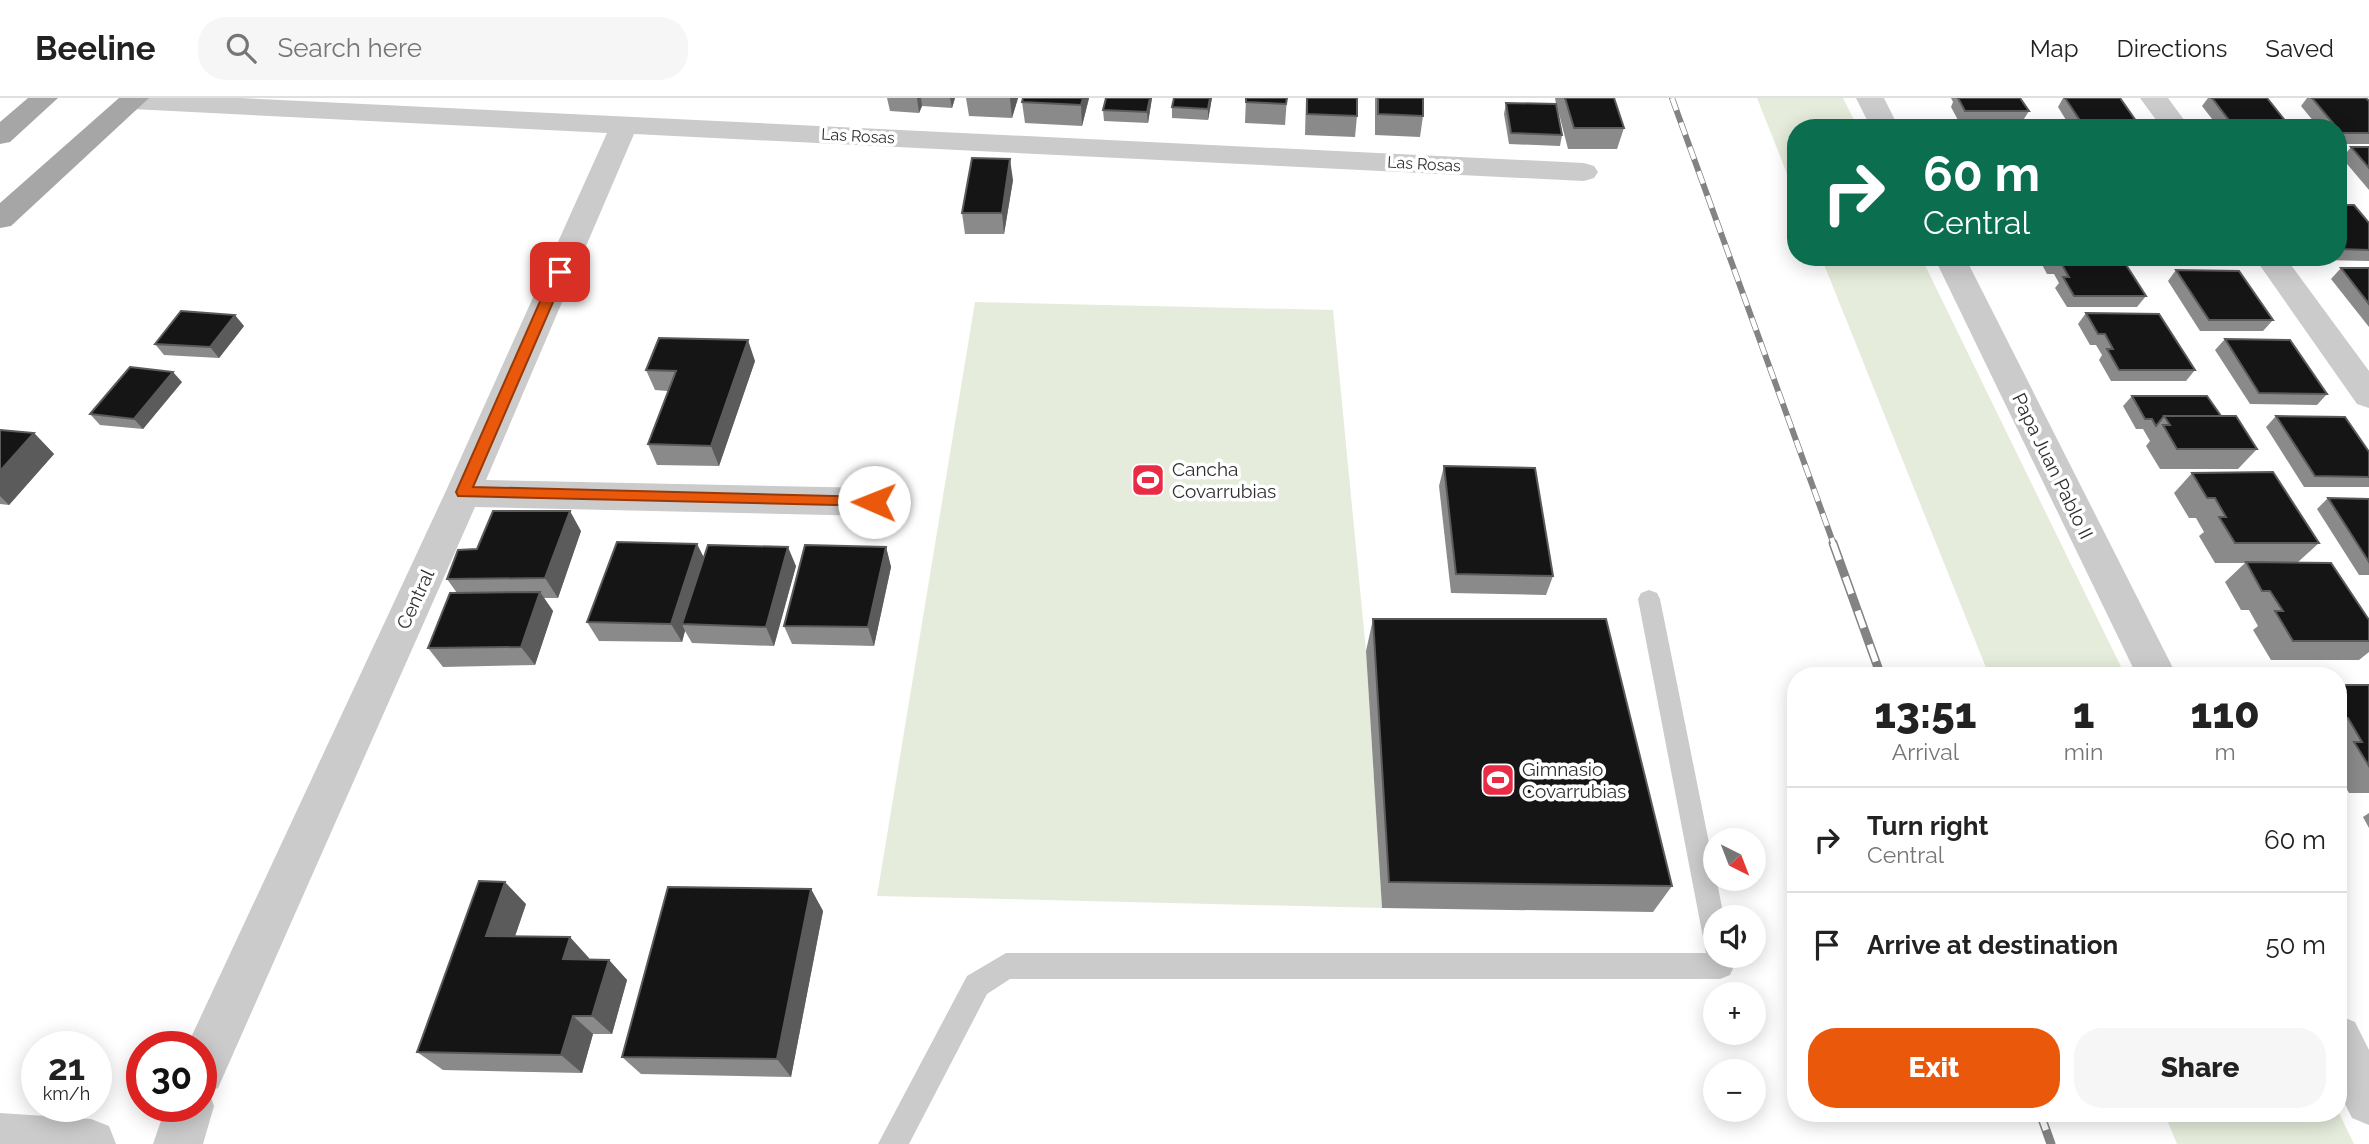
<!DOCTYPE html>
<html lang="en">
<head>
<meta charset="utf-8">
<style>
  body { margin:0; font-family:Raleway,sans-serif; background:#f6f6f6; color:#222; height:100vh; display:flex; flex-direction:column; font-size:26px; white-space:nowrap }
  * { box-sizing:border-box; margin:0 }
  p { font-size:23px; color:#767676 }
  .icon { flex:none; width:38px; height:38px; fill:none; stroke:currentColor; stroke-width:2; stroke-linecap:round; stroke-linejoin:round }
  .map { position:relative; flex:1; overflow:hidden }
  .panel { position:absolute; left:1787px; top:569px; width:560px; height:455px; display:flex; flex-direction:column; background:#fff; border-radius:28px; box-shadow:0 4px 18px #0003 }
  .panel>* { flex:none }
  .guide { position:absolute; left:1787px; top:21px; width:560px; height:147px; border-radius:28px; box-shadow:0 4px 18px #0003; background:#0b6e4f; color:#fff; overflow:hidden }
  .needle { width:46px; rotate:138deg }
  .tools { position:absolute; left:1703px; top:730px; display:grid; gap:14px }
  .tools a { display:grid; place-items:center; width:63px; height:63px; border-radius:50%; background:#fff; box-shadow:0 4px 18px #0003; font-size:35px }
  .speed { position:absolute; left:21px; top:933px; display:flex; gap:14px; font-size:35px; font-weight:700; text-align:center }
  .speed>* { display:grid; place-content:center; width:91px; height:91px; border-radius:50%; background:#fff; box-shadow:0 4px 18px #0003; line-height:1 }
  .speed small { font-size:18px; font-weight:400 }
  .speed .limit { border:10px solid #d22; background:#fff; color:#111 }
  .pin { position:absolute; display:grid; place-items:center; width:60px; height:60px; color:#fff; margin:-30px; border-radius:14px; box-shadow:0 4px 10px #0006 }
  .me { position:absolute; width:77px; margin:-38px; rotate:271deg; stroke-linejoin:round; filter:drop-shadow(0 0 5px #0008) }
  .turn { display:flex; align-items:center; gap:24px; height:147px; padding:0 21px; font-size:32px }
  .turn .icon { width:91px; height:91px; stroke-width:2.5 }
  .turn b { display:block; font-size:49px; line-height:60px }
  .eta { display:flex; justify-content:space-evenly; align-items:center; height:119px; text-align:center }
  .eta b { font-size:42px; font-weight:800; line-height:49px }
  .cta { display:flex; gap:14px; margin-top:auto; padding:14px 21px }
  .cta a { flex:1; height:80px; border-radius:28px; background:#ea580c; color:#fff; font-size:28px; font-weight:800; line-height:80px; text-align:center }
  .cta a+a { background:#f6f6f6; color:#222 }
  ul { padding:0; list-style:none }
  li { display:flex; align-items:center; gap:21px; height:105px; padding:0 21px; border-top:2px solid #e0e0e0 }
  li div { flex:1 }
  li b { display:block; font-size:26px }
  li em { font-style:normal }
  header { display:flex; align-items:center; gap:42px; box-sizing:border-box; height:98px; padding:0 35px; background:#fff; border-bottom:2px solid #e0e0e0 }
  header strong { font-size:33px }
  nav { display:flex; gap:38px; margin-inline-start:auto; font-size:24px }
  .search { width:490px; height:63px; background:#f6f6f6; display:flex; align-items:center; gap:18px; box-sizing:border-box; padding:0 24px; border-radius:28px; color:#767676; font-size:26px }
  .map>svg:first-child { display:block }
  .green { fill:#e5ecdb }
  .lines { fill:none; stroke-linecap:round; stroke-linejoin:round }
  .lane { fill:#cbcbcb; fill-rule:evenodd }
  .street { fill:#cbcbcb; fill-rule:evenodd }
  .primary { fill:#a6a6a6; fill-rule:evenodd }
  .rail-far1-casing { stroke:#838383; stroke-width:6 }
  .rail-casing { stroke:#838383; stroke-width:9 }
  .rail-far1 { stroke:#fff; stroke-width:4.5; stroke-dasharray:13; stroke-linecap:butt }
  .rail { stroke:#fff; stroke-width:6; stroke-dasharray:18; stroke-linecap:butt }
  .wall { fill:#8a8a8a }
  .shaded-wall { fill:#5b5b5b }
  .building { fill:#151515; stroke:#5b5b5b; stroke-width:2 }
  .route { fill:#ea580c; stroke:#983908; stroke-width:2 }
  .labels { text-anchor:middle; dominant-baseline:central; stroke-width:7; stroke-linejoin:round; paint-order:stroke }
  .far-street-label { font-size:16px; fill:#2e2e2e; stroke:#fff }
  .street-label { font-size:19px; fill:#2e2e2e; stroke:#fff }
  .poi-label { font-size:19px; fill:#2e2e2e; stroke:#fff; text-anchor:start }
</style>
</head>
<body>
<header>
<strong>Beeline</strong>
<div class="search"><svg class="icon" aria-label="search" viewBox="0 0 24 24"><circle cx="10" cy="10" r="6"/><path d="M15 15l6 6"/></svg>Search here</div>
<nav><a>Map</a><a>Directions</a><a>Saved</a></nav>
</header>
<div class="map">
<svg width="2369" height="1046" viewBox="0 0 2369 1046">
  <rect width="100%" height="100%" fill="#fff"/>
  <g class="green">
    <polygon points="1757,0 1843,0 1858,30 1796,30 1795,96"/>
    <polygon points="1821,159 1921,159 2125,577 1989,577"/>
    <polygon points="975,204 1333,212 1366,553 1382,810 877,798"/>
    <polygon points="2338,1013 2354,1046 2177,1046 2164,1015"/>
  </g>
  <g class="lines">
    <polygon class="lane" points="1649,492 1657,495 1660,501 1724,819 1715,819 1715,858 1731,858 1734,868 1730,877 1720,881 1010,881 987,896 909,1046 878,1046 967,878 1006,855 1706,855 1638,501 1641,495"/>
    <g class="street">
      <polygon points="120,0 240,0 1584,65 1594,68 1598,74 1594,80 1584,83 634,36 486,382 874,390 887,394 892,404 887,414 874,418 475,409 218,990 209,994 214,1008 203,1046 153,1046 166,1008 201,1008 201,948 187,948 445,395 607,35 132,11 122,9 118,3"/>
      <polygon points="1856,0 1884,0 1899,30 1871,30"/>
      <polygon points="2140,0 2168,0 2190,30 2162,30"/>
      <polygon points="1934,159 1965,159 2177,578 2137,578"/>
      <polygon points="2254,159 2285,159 2369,273 2369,310 2357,306"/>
      <polygon points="2338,917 2355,924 2369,952 2369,1027 2352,1020 2338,992"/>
      <polygon points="0,1015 91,1021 109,1028 116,1046 0,1046"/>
    </g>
    <g class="primary">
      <polygon points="28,0 58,0 10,44 0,46 0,24"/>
      <polygon points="119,0 149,0 11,128 0,130 0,105"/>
    </g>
    <defs>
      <polyline id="rail-far1" points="1672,0 1834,447"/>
      <g id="rail">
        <polyline points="1833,445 1881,578"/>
        <polyline points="2040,1015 2051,1046"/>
      </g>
    </defs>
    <use href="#rail-far1" class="rail-far1-casing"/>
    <use href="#rail" class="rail-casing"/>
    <use href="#rail-far1" class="rail-far1"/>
    <use href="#rail" class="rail"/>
  </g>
  <g class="wall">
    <polygon points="887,0 955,0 952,10 922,8 919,15 890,13"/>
    <polygon points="966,0 1018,0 1012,20 969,18"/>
    <polygon points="1089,0 1082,28 1025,25 1022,4"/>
    <polygon points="1106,0 1152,0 1148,25 1104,23 1103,12"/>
    <polygon points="1212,0 1208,22 1172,20 1172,9"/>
    <polygon points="1246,0 1287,0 1285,27 1245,25"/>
    <polygon points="1306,0 1357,0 1357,18 1355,39 1305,37"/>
    <polygon points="1375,0 1423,0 1423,18 1420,39 1375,37"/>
    <polygon points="1555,0 1614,0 1624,30 1617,51 1568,51 1557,8 1562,37 1560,48 1509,46 1504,16 1506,5 1556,6"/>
    <polygon points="1951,0 2020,0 2029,13 2022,24 2039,30 1968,30 1971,24 1959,24 1951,9 1953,4"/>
    <polygon points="2063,0 2120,0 2141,30 2071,30 2058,9"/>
    <polygon points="2208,0 2212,0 2291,30 2219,30 2202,8"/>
    <polygon points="2307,0 2366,0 2369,3 2369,46 2338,46 2338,30 2319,30 2301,8"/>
    <polygon points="2351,49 2369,49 2369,92 2342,60"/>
    <polygon points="1013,82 1004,136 965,136 962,115"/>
    <polygon points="2338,107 2369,125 2369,163 2320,162 2317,159 2338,159"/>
    <polygon points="2038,159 2121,159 2146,198 2137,209 2067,209 2055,190 2059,185 2054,176 2047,176"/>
    <polygon points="2154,159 2226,159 2220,167 2159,166"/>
    <polygon points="2341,170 2369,170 2369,229 2331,181"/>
    <polygon points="2176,172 2273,222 2263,233 2200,233 2168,183"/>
    <polygon points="2086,215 2195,272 2186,283 2111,283 2099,262 2102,257 2096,247 2090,247 2078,226"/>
    <polygon points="244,228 219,260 164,257 155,246"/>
    <polygon points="2225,241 2327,296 2317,307 2250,306 2215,252"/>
    <polygon points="755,263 719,368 657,367 648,346 668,293 655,292 646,272"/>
    <polygon points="182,284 143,331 100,327 90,316"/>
    <polygon points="2132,298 2221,318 2257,351 2238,371 2160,371 2146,348 2150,343 2143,331 2136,331 2123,308"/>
    <polygon points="2276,318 2369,354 2369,389 2304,389 2266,329"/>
    <polygon points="0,332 34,335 54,356 9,407 0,406"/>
    <polygon points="1444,368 1553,478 1546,497 1451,495 1439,388"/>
    <polygon points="2192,375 2319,445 2298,464 2369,522 2369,554 2359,562 2271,562 2253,532 2258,528 2249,512 2241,512 2225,484 2245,465 2215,465 2199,438 2204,434 2196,420 2189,420 2174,395"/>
    <polygon points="2328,400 2369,401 2369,477 2359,477 2317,411"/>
    <polygon points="581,433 558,500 544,500 553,513 535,567 443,569 428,550 457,495 447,481 477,451"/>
    <polygon points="697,446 704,460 796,468 774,548 692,545 685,533 682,544 599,543 587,524"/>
    <polygon points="886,449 891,469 874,548 792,546 784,528"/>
    <polygon points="1373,521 1672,788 1653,814 1382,810 1366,553"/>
    <polygon points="2338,587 2369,587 2369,695 2349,695 2338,676"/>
    <polygon points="2369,715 2369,730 2363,719"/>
    <polygon points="811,791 823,813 791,979 641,976 622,959"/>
    <polygon points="526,806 515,838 589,860 589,862 609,862 627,882 612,936 593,936 582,975 443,972 417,954"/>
  </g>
  <g class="shaded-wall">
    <polygon points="917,0 921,0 922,8 919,15"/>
    <polygon points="950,0 955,0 952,10"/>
    <polygon points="1010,0 1018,0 1012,20"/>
    <polygon points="1083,0 1089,0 1082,28 1081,7"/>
    <polygon points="1150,0 1152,0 1148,25 1147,14"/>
    <polygon points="1210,0 1212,0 1208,22 1208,11"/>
    <polygon points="1010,61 1013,82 1004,136 1002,115"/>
    <polygon points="235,217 244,228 219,260 210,249"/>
    <polygon points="748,242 755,263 719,368 711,348"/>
    <polygon points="173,274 182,284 143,331 134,321"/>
    <polygon points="34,335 54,356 9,407 0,398 0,373"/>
    <polygon points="570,413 581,433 558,500 545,480"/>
    <polygon points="697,446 707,466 682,526 685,533 682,544 671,526"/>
    <polygon points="788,449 796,468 774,548 766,529"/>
    <polygon points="886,449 891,469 874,548 868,529"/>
    <polygon points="540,494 553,513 535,567 521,549"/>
    <polygon points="505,784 526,806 508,859 486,838"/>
    <polygon points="811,791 823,813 791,979 777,961"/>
    <polygon points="570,839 589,860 583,881 563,861"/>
    <polygon points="609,862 627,882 612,936 592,918"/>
    <polygon points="573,918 593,936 582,975 561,957"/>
  </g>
  <g class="building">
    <polygon points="1023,0 1083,0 1081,7 1022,4"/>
    <polygon points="1106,0 1150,0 1147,14 1103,12"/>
    <polygon points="1174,0 1210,0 1208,11 1172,9"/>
    <polygon points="1246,0 1287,0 1286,6 1246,4"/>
    <polygon points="1307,0 1357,0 1357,18 1307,16"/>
    <polygon points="1378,0 1423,0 1423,18 1378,16"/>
    <polygon points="1565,0 1614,0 1624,30 1574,30"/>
    <polygon points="1958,0 2020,0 2029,13 1965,13"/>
    <polygon points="2065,0 2120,0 2141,30 2085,30"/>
    <polygon points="2212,0 2267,0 2291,30 2235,30"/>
    <polygon points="2312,0 2366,0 2369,3 2369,35 2341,35 2338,30 2337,30"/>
    <polygon points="1506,5 1556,6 1562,37 1511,35"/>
    <polygon points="1971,24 2035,24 2039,30 1975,30"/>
    <polygon points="2351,49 2369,49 2369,70"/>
    <polygon points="972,60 1010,61 1002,115 962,115"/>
    <polygon points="2338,107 2354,107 2369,125 2369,152 2338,151"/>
    <polygon points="2051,159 2121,159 2146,198 2074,198 2063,179 2069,179 2061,165 2055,165"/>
    <polygon points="2341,170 2369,170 2369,206"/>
    <polygon points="2176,172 2239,173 2273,222 2209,222"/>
    <polygon points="181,213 235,217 210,249 155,246"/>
    <polygon points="2086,215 2159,216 2195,272 2119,272 2107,251 2113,251 2105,236 2098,236"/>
    <polygon points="659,240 748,242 711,348 648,346 676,273 646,272"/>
    <polygon points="2225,241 2290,242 2327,296 2259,295"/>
    <polygon points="130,269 173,274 134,321 90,316"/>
    <polygon points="2132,298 2207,298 2221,318 2164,318 2156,328 2152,321 2145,321"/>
    <polygon points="2164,318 2236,318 2257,351 2177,351 2163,327 2170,327"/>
    <polygon points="2276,318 2345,319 2369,354 2369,379 2315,378"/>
    <polygon points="0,332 34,335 0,373"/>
    <polygon points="1444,368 1535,370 1553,478 1456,476"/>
    <polygon points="2273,374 2319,445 2235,445 2219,419 2226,419 2215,400 2207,400 2192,375"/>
    <polygon points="2328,400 2369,401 2369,464"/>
    <polygon points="493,413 570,413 545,480 447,481 458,452 477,451"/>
    <polygon points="617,444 697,446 671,526 587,524"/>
    <polygon points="708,447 788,449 766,529 682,526"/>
    <polygon points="805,447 886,449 868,529 784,528"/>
    <polygon points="2246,464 2331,465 2369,522 2369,543 2293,543 2275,513 2283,513 2270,493 2262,493"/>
    <polygon points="540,494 521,549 428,550 450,495"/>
    <polygon points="1373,521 1606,521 1672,788 1389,784"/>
    <polygon points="2338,587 2369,587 2369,668 2354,644 2362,644 2348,620 2340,620 2338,617"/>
    <polygon points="479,783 505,784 486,838 570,839 563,861 609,862 592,918 573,918 561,957 417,954"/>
    <polygon points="668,789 811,791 777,961 622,959"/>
  </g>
  <polygon class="route" points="560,170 566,174 473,389 874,399 881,404 879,408 458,398 456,394 553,174"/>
  <defs>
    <symbol id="stadium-square" viewBox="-11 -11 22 22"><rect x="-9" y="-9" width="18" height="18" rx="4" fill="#e92b46" stroke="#fff"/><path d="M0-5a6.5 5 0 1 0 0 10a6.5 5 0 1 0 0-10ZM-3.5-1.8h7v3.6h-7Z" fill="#fff"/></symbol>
  </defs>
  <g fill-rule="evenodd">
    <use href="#stadium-square" x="1129" y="363" width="38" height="38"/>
    <use href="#stadium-square" x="1479" y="663" width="38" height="38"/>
  </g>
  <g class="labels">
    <g class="far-street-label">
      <text transform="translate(858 38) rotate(3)">Las Rosas</text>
      <text transform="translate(1424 66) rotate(3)">Las Rosas</text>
    </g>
    <g class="street-label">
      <text transform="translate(2053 368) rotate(64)">Papa Juan Pablo II</text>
      <text transform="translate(415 501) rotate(-65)">Central</text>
    </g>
    <g class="poi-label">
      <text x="1172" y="371">Cancha<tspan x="1172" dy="22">Covarrubias</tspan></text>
      <text x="1522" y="671">Gimnasio<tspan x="1522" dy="22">Covarrubias</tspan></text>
    </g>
  </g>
</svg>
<div class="tools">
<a><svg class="needle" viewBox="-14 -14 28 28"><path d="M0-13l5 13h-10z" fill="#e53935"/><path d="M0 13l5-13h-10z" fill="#767676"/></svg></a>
<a><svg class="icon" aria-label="sound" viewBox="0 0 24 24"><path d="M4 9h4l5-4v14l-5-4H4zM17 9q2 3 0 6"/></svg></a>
<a>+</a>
<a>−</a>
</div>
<div class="speed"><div>21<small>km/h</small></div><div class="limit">30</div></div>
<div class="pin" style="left:560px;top:174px;background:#d93025"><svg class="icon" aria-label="arrive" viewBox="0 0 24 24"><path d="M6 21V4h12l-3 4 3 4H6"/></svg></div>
<svg class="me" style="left:874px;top:404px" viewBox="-20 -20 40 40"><circle r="19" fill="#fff"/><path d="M0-13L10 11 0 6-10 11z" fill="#ea580c"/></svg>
<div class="guide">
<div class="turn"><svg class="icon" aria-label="right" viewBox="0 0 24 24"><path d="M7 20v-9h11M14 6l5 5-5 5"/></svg><div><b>60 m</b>Central</div></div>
</div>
<section class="panel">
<div class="eta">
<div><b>13:51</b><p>Arrival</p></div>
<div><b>1</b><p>min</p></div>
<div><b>110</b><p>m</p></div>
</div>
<ul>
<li><svg class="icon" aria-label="right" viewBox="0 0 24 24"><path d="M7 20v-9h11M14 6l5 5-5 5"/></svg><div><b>Turn right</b><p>Central</p></div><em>60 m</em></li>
<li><svg class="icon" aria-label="arrive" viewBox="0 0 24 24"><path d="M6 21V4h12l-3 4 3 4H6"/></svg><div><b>Arrive at destination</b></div><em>50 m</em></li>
</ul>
<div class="cta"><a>Exit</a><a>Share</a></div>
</section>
</div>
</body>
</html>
